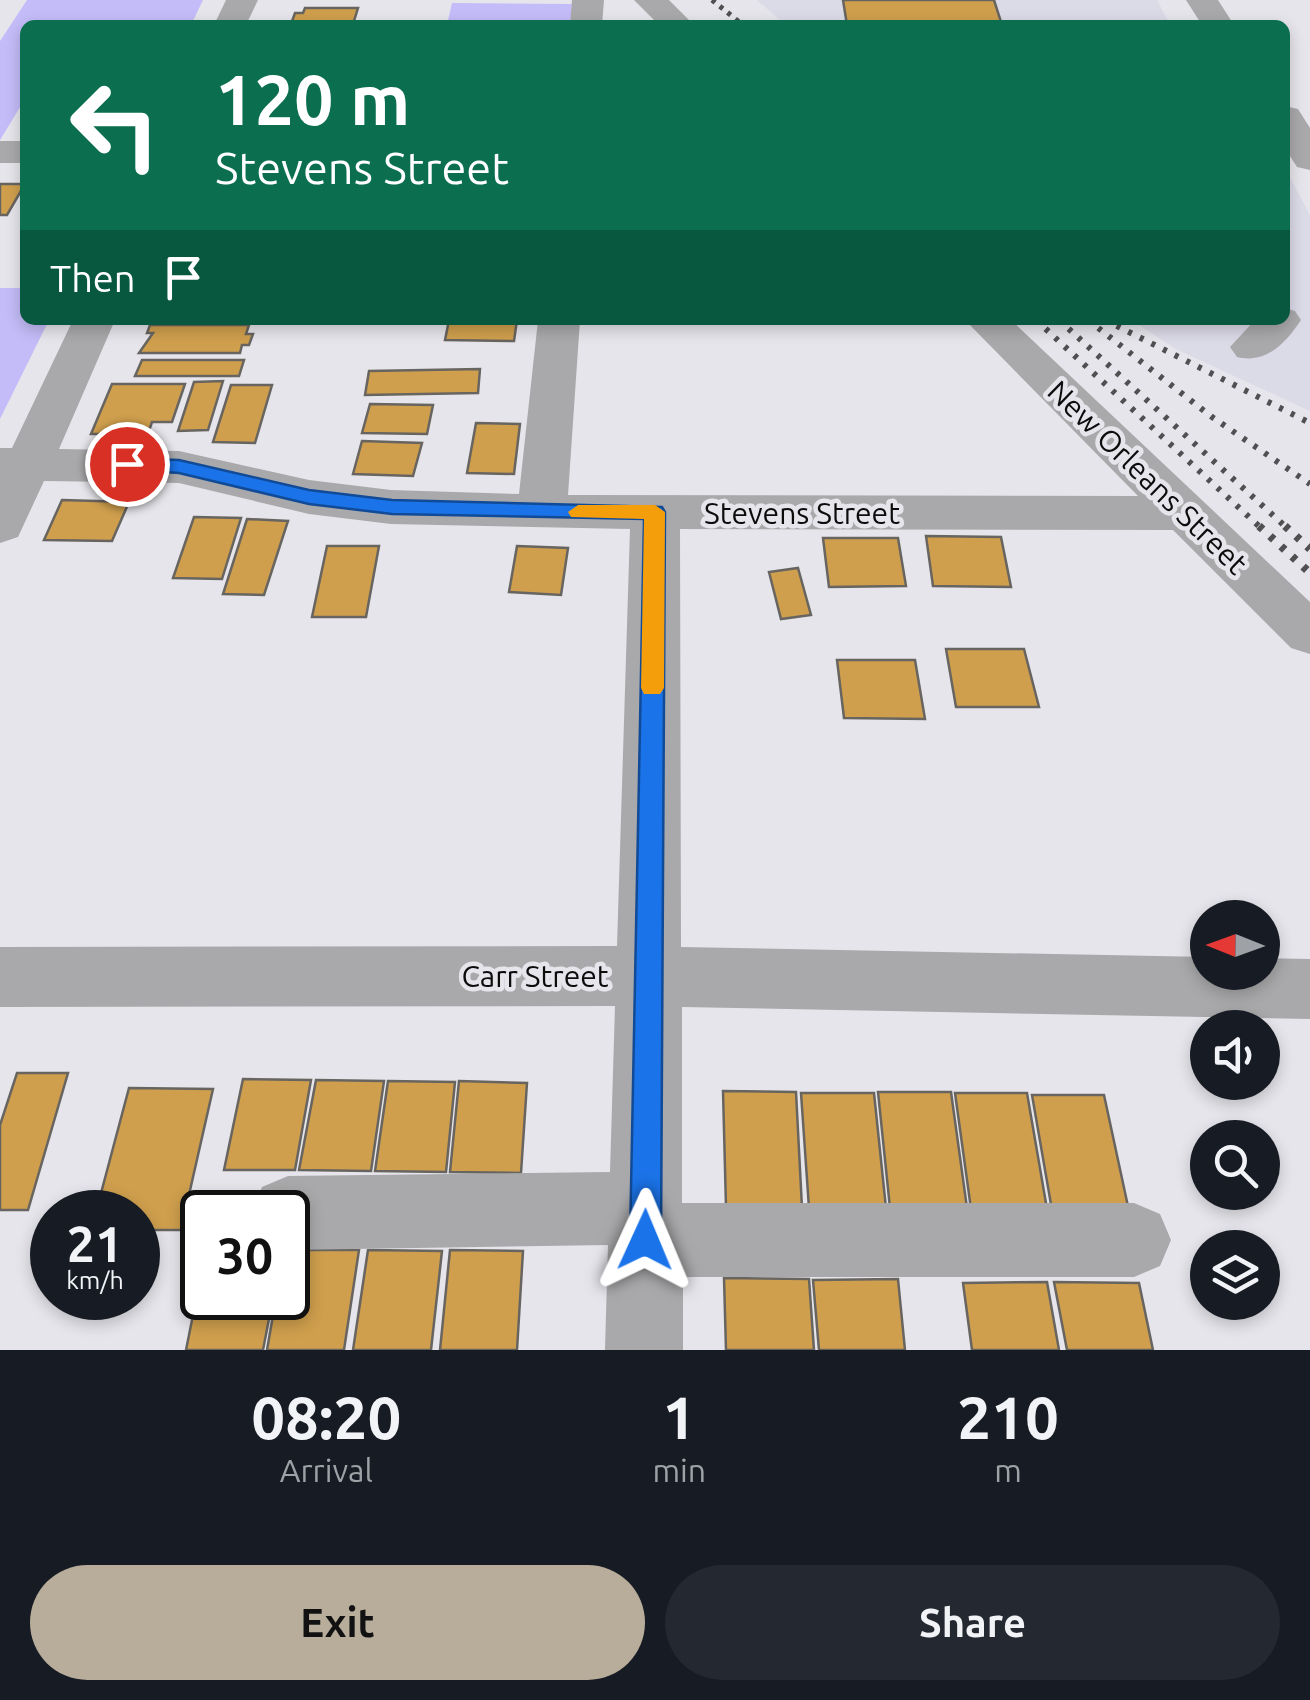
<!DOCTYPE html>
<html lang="en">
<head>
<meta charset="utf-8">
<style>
  body { margin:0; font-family:Ubuntu,sans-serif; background:#242831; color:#f1f3f6; height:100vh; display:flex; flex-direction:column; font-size:38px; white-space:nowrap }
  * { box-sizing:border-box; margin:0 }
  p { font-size:32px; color:#9ea1a6 }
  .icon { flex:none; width:55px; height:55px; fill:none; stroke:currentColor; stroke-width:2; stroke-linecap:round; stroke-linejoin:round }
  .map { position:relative; height:1350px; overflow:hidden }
  .panel { display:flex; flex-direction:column; background:#171b24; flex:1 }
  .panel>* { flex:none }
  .guide { position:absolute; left:20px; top:20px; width:1270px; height:305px; border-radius:15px; box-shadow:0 5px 15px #0003; background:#0b6e4f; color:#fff; overflow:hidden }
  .needle { width:65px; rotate:271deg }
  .fabs { position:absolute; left:1190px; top:900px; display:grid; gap:20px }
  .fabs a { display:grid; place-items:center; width:90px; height:90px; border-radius:50%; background:#171b24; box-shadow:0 5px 15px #0003; font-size:50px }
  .speed { position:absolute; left:30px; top:1190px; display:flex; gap:20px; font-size:50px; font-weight:700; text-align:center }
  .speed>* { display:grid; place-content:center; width:130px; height:130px; border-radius:50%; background:#171b24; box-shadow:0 5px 15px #0003; line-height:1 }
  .speed small { font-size:25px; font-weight:400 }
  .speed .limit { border:5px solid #111; border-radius:15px; background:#fff; color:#111 }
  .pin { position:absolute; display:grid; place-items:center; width:85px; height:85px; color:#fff; margin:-42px; border:5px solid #fff; border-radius:50%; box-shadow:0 2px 10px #0007 }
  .me { position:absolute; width:110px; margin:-55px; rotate:1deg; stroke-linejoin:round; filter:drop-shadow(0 0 8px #0008) }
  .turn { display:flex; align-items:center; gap:35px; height:210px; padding:0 30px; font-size:45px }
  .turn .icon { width:130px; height:130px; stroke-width:2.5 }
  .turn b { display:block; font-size:70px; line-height:85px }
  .then { display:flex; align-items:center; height:95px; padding:0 30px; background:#0003; gap:20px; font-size:38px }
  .eta { display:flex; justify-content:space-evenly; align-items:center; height:170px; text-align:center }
  .eta b { font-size:60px; font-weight:600; line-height:70px }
  .action { display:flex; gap:20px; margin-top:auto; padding:20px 30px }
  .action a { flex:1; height:115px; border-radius:60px; background:#b7ad9a; color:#111; font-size:40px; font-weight:600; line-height:115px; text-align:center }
  .action a+a { background:#242831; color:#f1f3f6 }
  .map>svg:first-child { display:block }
  .built { fill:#dbdae7 }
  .green { fill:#c3bcf8 }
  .building { fill:#cf9f4d; stroke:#686561; stroke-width:2.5 }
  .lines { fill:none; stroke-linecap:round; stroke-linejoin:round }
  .minor { fill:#a9a9ab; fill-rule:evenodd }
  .rail-far2 { stroke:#505052; stroke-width:5; stroke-dasharray:4 6; stroke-linecap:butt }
  .rail-far1 { stroke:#505052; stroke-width:6; stroke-dasharray:4 9; stroke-linecap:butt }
  .rail { stroke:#505052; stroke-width:8; stroke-dasharray:5 10; stroke-linecap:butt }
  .route { fill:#1a73e8; stroke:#114b97; stroke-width:2.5 }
  .slow { fill:#f59e0b }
  .labels { text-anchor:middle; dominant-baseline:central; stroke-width:9; stroke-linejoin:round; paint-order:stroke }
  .street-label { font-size:30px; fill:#0c0c0d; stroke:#e6e5eb }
</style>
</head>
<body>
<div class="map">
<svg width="1310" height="1350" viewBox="0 0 1310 1350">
  <rect width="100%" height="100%" fill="#e6e5eb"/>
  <g class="built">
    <polygon points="757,0 1157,0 1170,25 786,25"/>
    <polygon points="1285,168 1310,215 1310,411 1176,349 1131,320 1285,320"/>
  </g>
  <g class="green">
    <polygon points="27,0 203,0 191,25 25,25 25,99 0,140 0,41"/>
    <polygon points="452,3 572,4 570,25 447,25"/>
    <polygon points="0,288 25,288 25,320 49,320 0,419"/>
  </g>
  <g class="building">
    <polygon points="843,0 994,0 1002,25 847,25"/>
    <polygon points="305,8 358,8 353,24 291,24 295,13 303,13"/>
    <polygon points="0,184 25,184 7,215 0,215"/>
    <polygon points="449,320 517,320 514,341 445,340"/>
    <polygon points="150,325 249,325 246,334 253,334 249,345 242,345 240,353 139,353 153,333 147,333"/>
    <polygon points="142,360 244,360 239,376 135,376"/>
    <polygon points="480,369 478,393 365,395 369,371"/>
    <polygon points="223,381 208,430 178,431 194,382"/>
    <polygon points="112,384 185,384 172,422 152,422 148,434 91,434"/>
    <polygon points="231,385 272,385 255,443 213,442"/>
    <polygon points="370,404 433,405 427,434 362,433"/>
    <polygon points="476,423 520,424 514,474 467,473"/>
    <polygon points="362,441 422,443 413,476 353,474"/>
    <polygon points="62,500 129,502 112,541 44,540"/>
    <polygon points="194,517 241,518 222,579 173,578"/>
    <polygon points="247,519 288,521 264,595 223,594"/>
    <polygon points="926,536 1001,537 1011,587 933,586"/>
    <polygon points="823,538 898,538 906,586 829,587"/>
    <polygon points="327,546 379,546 366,617 312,617"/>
    <polygon points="517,546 568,548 561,595 509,592"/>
    <polygon points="798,568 811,615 781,619 769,572"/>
    <polygon points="946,649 1024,649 1039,707 956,707"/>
    <polygon points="837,660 915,660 925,719 844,718"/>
    <polygon points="17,1073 68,1073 28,1210 0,1210 0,1125"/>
    <polygon points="243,1079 311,1080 295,1170 224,1170"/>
    <polygon points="316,1080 384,1081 371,1171 299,1170"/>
    <polygon points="388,1081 455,1082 446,1172 375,1171"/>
    <polygon points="459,1081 527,1083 521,1173 450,1172"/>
    <polygon points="129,1088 213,1089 181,1230 138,1230 138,1212 96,1212"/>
    <polygon points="723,1091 796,1092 802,1208 726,1207"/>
    <polygon points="878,1092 951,1092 967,1208 890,1208"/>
    <polygon points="801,1093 874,1093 886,1208 809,1208"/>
    <polygon points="955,1093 1027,1093 1047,1209 971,1209"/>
    <polygon points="1032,1095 1104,1095 1129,1211 1052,1210"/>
    <polygon points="288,1250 359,1250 344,1350 267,1350 276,1298 288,1298"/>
    <polygon points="368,1250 442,1251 431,1350 353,1350"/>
    <polygon points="450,1250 523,1251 517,1350 440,1350"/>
    <polygon points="202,1270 202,1298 273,1298 263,1350 186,1350"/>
    <polygon points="724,1278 809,1279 814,1350 726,1350"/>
    <polygon points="898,1279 905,1350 819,1350 813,1280"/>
    <polygon points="1047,1282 1059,1350 972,1350 963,1283"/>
    <polygon points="1054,1282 1139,1283 1153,1350 1067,1350"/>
  </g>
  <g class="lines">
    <g class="minor">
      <polygon points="226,0 258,0 246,25 214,25"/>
      <polygon points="572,0 604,0 602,25 570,25"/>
      <polygon points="634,0 669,0 694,25 659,25"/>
      <polygon points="1186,0 1218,0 1234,25 1202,25"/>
      <polygon points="1285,106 1298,109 1310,128 1310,170 1297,167 1285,148"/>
      <rect x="0" y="141" width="25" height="22"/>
      <path d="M1285,308L1295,311L1301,320C1285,344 1266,364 1237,357L1230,347L1255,320H1285Z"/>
      <polygon points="73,320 115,320 59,449 179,451 309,480 391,490 519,494 538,320 580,320 568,495 1138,496 965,320 1011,320 1310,602 1310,654 1291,648 1173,530 680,529 681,947 1208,957 1208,972 1262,972 1262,958 1310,959 1310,1019 682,1007 682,1203 1134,1203 1160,1214 1171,1240 1160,1266 1134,1277 683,1277 683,1350 605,1350 608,1245 288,1250 288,1212 252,1212 262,1187 288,1176 610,1172 615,1006 0,1007 0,947 617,946 630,529 391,524 309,514 179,483 44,481 18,537 0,543 0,448 12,448"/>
    </g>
    <polyline class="rail-far2" points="712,0 743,25"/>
    <g class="rail-far1">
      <polyline points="1036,320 1262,529"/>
      <polyline points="1059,320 1288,529"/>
      <polyline points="1088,320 1212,417 1310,484"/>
      <polyline points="1105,320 1310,423"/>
    </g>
    <g class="rail">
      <polyline points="1259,526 1310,573"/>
      <polyline points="1285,526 1310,549"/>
    </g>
  </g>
  <polygon class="route" points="127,458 179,460 309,490 392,500 662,507 665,512 661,1240 656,1251 645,1255 634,1251 630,1240 644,519 392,514 309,504 179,473 120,469 120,460"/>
  <polygon class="slow" points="578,505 655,505 665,512 664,688 660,694 644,694 641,688 644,519 571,517 568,512"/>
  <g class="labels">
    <g class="street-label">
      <text transform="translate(1148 477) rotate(44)">New Orleans Street</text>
      <text x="802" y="513">Stevens Street</text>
      <text x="535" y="976">Carr Street</text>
    </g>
  </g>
</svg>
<div class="fabs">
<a><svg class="needle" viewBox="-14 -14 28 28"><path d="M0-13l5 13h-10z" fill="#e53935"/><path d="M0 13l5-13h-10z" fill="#9ea1a6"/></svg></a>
<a><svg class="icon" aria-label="sound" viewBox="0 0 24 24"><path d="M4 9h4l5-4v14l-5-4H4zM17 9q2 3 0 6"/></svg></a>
<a><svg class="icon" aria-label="search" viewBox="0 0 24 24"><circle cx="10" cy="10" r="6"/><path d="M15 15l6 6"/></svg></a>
<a><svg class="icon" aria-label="layers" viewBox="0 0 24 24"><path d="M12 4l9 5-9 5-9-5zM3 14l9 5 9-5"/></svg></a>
</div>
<div class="speed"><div>21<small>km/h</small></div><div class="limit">30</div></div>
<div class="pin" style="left:127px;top:464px;background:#d93025"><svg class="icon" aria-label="arrive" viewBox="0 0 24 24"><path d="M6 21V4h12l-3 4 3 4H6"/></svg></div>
<svg class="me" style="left:645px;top:1240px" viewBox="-20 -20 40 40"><path d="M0-17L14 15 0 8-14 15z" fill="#1a73e8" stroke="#fff" stroke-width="4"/></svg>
<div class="guide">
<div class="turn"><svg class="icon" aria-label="left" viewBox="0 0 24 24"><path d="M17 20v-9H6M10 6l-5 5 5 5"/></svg><div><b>120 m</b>Stevens Street</div></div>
<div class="then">Then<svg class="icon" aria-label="arrive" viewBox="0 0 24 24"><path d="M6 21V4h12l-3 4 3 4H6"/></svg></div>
</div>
</div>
<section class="panel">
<div class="eta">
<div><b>08:20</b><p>Arrival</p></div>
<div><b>1</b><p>min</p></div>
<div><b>210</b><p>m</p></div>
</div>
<div class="action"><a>Exit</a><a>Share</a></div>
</section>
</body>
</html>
